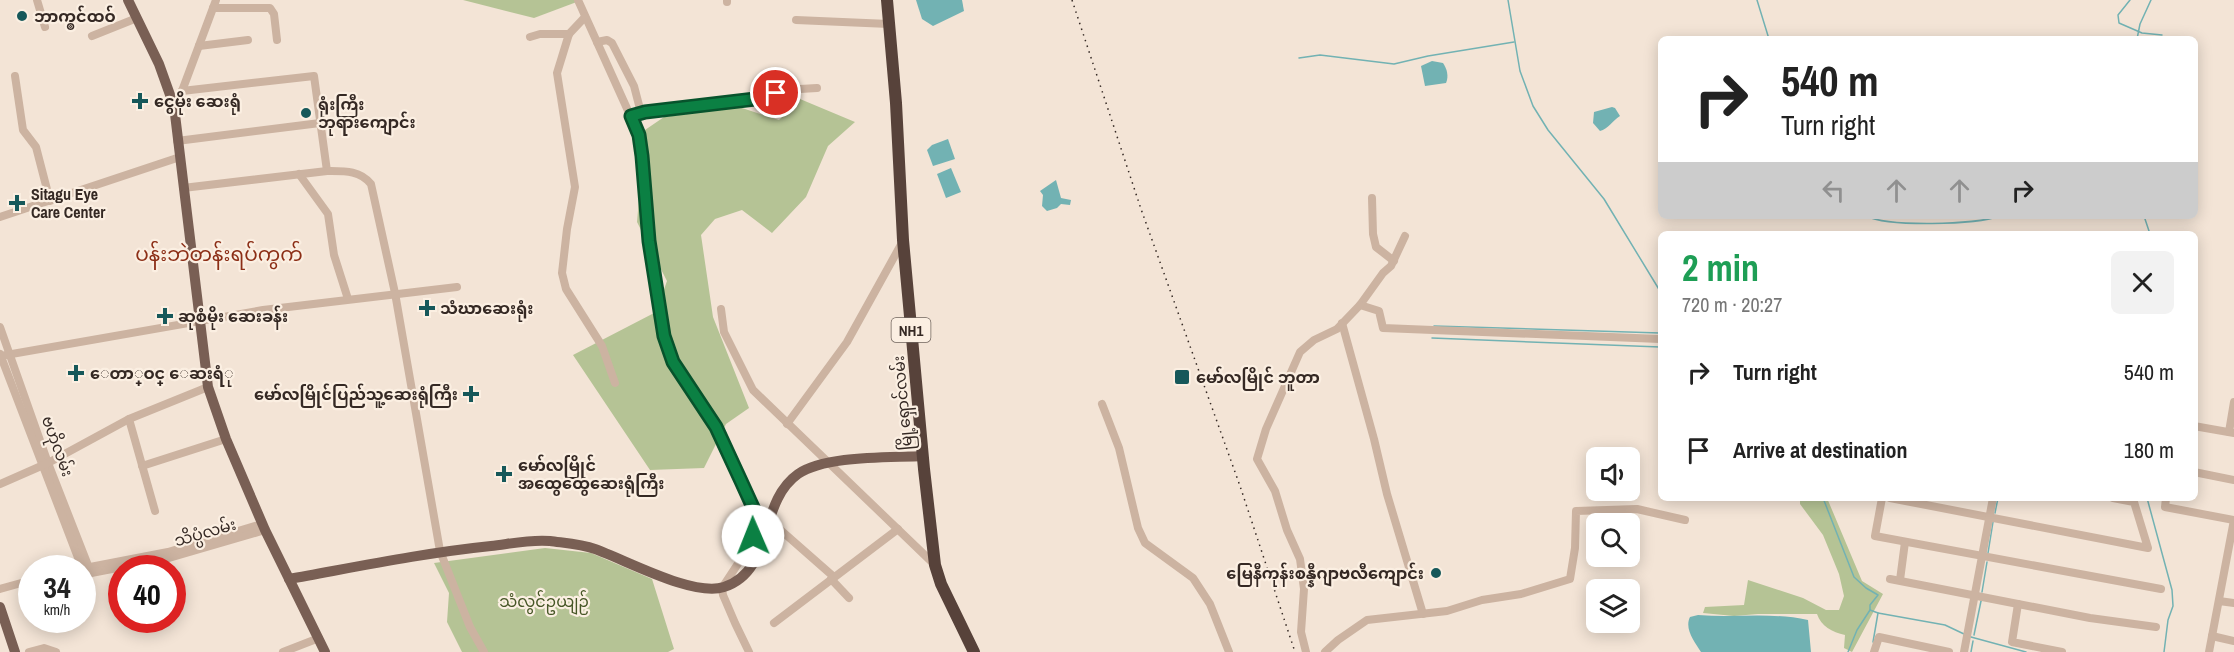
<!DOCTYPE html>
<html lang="en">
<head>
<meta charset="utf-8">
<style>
  body { margin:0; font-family:"Archivo Narrow","Noto Sans Myanmar",sans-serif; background:#f2f2f2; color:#222; height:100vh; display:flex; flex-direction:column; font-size:22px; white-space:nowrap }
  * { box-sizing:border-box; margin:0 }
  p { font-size:20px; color:#767676 }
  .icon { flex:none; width:33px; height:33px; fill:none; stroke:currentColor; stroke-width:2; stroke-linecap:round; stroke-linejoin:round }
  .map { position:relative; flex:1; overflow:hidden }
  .panel { position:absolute; left:1658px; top:231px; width:540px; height:270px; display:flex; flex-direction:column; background:#fff; border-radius:9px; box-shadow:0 3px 15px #0003 }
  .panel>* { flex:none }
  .hud { position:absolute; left:1658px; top:36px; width:540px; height:183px; border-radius:9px; box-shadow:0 3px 15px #0003; background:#fff; color:#222; overflow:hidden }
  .buttons { position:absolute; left:1586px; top:447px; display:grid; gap:12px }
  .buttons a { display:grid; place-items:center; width:54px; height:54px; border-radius:9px; background:#fff; box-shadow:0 3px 15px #0003; font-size:30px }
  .speed { position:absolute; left:18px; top:555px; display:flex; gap:12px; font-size:30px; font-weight:700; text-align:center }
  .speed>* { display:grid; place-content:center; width:78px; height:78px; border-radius:50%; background:#fff; box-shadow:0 3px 15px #0003; line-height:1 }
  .speed small { font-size:15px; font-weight:400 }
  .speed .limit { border:9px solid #d22; background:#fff; color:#111 }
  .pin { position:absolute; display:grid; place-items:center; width:51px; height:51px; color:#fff; margin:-26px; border:3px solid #fff; border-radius:50%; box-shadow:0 2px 6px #0007 }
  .me { position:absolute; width:66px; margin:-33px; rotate:359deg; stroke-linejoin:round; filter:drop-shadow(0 0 4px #0008) }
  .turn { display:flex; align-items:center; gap:21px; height:126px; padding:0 24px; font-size:27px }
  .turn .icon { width:78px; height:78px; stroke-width:2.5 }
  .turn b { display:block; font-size:42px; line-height:51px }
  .lanes { display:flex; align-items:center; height:57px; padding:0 24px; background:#0003; justify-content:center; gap:30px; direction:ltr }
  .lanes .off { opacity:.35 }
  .round { display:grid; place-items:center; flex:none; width:63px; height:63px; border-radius:9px; background:#f2f2f2 }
  .headline { display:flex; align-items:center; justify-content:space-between; height:102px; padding:0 24px }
  h1 { font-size:36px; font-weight:800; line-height:45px; color:#1e9e55 }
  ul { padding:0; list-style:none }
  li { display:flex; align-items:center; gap:18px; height:78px; padding:0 24px }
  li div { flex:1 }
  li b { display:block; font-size:22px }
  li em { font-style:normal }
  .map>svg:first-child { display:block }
  .green { fill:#b5c395 }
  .water { fill:#72b2b3 }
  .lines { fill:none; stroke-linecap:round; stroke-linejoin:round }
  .stream { stroke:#72b2b3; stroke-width:1.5 }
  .minor { stroke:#ccb3a1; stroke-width:8 }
  .major { stroke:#795f54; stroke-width:10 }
  .highway { stroke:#57423a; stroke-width:12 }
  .rail { stroke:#352924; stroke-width:1.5; stroke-dasharray:1.5 4.5; stroke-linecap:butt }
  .route-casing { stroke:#07532c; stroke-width:15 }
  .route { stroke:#0b8043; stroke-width:10 }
  .poi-dot { fill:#16585a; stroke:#fbefe2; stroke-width:2 }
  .labels { text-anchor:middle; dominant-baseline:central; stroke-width:4.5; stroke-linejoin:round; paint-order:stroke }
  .shield { fill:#fbefe2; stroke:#70645d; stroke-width:1.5 }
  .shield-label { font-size:15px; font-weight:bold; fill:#352924 }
  .poi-label { font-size:16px; font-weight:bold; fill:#352924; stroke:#fbefe2; text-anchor:start }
  .street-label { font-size:16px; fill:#352924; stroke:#fbefe2 }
  .park-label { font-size:16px; fill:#465626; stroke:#fbefe2 }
  .quarter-label { font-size:20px; fill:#8c2e16; stroke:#fbefe2 }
</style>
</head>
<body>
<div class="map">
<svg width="2234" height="652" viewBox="0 0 2234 652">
  <rect width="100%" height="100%" fill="#f3e4d6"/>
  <g class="green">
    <polygon points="463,0 582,0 534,18"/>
    <polygon points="800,99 855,122 828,146 806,197 772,233 742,210 715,219 701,235 713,317 749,408 726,424 704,468 650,470 573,355 656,312 667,281 637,222 645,130 664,117 739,107 779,120"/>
    <path d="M1800,498H1827L1862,581L1883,594L1852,652L1844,648L1845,635C1832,632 1821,626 1817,614H1758L1734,616L1703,613L1705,607L1744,605L1748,580L1803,598L1826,610H1839L1844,596L1839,574L1823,535L1800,504Z"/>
    <polygon points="545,548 591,553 652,579 674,649 668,652 462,652 447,622 449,593 434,563"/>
  </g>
  <g class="water">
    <polygon points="916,0 962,0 964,11 933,26 922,19"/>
    <path d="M1432,61L1443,63C1447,69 1449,76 1446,83L1425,86L1421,66Z"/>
    <path d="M1612,107L1615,108L1620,116C1612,121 1608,129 1600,131L1593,123L1594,112Z"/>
    <polygon points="948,139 955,159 933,166 927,150 932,145"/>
    <polygon points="951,168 961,192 946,198 937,174"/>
    <polygon points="1056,180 1061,198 1071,200 1070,205 1061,204 1057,208 1047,211 1042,206 1043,195 1040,191"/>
    <path d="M1698,615C1735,618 1771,612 1808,620L1811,652H1701C1695,642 1684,629 1690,617Z"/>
  </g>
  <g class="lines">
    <g class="stream">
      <polyline points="1508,0 1520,71 1533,106 1548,130 1604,199 1660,291"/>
      <polyline points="1757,0 1769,39"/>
      <polyline points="2130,0 2118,15 2119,23 2142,33 2162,35"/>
      <polyline points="2137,39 2140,24 2151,0"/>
      <polyline points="1299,58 1320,55 1394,64 1428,56 1514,42"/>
      <path d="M1866,216C1888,227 1976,225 1999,216"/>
      <polyline points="2144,216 2150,234"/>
      <polyline points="1434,326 1660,333"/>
      <polyline points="1432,338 1660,347"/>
      <polyline points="1823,498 1854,577 1866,588 1878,595 1870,605 1870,610 1878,613 1873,642"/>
      <polyline points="2147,498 2172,590 2173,606 2168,620 2164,652"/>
      <polyline points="1995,513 1998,498"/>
      <polyline points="1988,553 1993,522"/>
      <polyline points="1982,592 1987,562"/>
      <polyline points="1878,613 1945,625 1964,634"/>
      <polyline points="1974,635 1981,601"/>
      <polyline points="1971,637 2026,652"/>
      <polyline points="1848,652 1857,630 1870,610"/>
      <polyline points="1971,652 1973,641"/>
    </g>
    <g class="minor">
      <polyline points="37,0 45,27"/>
      <polyline points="578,0 639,135 649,241 664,336 673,362 681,377 716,427 756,514 753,536 747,550 722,588 723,595 735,623 749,652"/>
      <polyline points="727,0 727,2"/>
      <polyline points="213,8 270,8 274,14 277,40"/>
      <polyline points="585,17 569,34 557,73 575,187 567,229 562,273 566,289 602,346 615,383"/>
      <polyline points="796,20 889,24"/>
      <polyline points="92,36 137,18"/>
      <polyline points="530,37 540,34 569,34"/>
      <polyline points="597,42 607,40 612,43 634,86 640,109 645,113 764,98 783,90 817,88"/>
      <polyline points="199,46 248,40"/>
      <polyline points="15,76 23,130 36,147 50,201"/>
      <polyline points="182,91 314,76 327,171"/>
      <polyline points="174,106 182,91 216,0"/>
      <polyline points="177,141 320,123"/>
      <polyline points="299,174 328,214 334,255 348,299"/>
      <path d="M183,188L327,171C344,171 360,170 371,184L395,293L440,551L470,627L484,652"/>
      <polyline points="1372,198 1373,234 1376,247 1394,261"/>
      <polyline points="0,217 180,157"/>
      <polyline points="1405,236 1391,266 1383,273 1360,305 1379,311 1383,328 1660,339"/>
      <polyline points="721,309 724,332 753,390 935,565"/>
      <polyline points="1342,323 1374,439 1387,494 1423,614"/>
      <polyline points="0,327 48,463 91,573"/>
      <polyline points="0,354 82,568"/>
      <polyline points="0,356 263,310 457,287"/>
      <polyline points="1102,404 1119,448 1138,528 1145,543 1193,578 1210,604 1229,652"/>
      <polyline points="129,419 155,511"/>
      <polyline points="787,424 847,342 903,241"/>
      <polyline points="2194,426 2234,433"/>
      <polyline points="2229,432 2234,402"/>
      <polyline points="142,466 226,439"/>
      <polyline points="2194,472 2234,480"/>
      <polyline points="0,484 48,463 129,419 208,387"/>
      <polyline points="1882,498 1875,536 2161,589"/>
      <polyline points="1890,498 2148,548 2134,502 2113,498"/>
      <polyline points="2166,498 2165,507 2234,520"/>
      <polyline points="768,519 834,577"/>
      <polyline points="85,568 168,552 262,524"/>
      <polyline points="86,574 169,558 265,530"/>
      <polyline points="831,579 849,598"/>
      <polyline points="1890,579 2090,618 2156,627"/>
      <polyline points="1900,580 1905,542"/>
      <polyline points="0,589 32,580"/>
      <polyline points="2219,601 2234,603"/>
      <polyline points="2018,604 2012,642 2062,652"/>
      <polyline points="774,623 898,529"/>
      <polyline points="2212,636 2234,641"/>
      <polyline points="29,652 44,648 56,652"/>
      <polyline points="283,652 319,638"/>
      <polyline points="1306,652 1301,632 1304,589 1300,559 1287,530 1275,491 1257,459 1266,429 1300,352 1314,340 1337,329 1360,305"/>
      <polyline points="1325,652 1338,640 1367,620 1447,611 1482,600 1521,594 1570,579 1575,548 1576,511 1637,509 1685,520"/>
      <polyline points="1874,652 1879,637 1949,652"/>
      <polyline points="1964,652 1993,498"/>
      <polyline points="2209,652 2234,520"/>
    </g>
    <g class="major">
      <polyline points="128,0 159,64 174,106 208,387 226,439 265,530 325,652"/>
      <path d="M289,579C356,567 423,553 491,546C509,544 531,539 550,541C564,543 581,544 595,549C626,560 693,597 724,587C775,570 757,503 798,474C826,455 889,458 923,456"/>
      <polyline points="0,607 15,652"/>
    </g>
    <polyline class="highway" points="887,0 896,103 903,240 924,469 935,565 941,584 974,652"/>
    <polyline class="rail" points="1072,0 1141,209 1240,486 1295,652"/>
  </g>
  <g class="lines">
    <defs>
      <polyline id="route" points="753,536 756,514 741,481 716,427 673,362 664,336 649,241 642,156 639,135 631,116 645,112 764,98 776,93"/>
    </defs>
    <use href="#route" class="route-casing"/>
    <use href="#route" class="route"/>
  </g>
  <g class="poi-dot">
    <circle cx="22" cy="16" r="6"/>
    <path d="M137 92h6v6h6v6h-6v6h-6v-6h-6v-6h6z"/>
    <circle cx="306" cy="113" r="6"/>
    <path d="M14 194h6v6h6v6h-6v6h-6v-6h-6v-6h6z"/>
    <path d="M424 299h6v6h6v6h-6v6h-6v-6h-6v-6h6z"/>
    <path d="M162 307h6v6h6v6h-6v6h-6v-6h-6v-6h6z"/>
    <path d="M73 364h6v6h6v6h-6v6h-6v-6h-6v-6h6z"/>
    <rect x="1174" y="369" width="16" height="16" rx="3"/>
    <path d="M468 385h6v6h6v6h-6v6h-6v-6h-6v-6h6z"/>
    <path d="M501 465h6v6h6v6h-6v6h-6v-6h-6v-6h6z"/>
    <circle cx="1436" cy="573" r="6"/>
  </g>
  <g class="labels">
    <rect class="shield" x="891.5" y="318" width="39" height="24" rx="4.5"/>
    <g class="shield-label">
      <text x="911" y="330">NH1</text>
    </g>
    <g class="poi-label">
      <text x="34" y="16">ဘာက္ၜၚ်ထဝ်</text>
      <text x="154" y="101">ငွေမိုး ဆေးရုံ</text>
      <text x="318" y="104">ရုံးကြီး<tspan x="318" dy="18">ဘုရားကျောင်း</tspan></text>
      <text x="31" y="194">Sitagu Eye<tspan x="31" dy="18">Care Center</tspan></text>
      <text x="440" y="308">သံဃာဆေးရုံး</text>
      <text x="178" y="316">ဆုစံမိုး ဆေးခန်း</text>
      <text x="90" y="373">ေတာ္ဝင္ ေဆးရံု</text>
      <text x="1196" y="377">မော်လမြိုင် ဘူတာ</text>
      <text x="458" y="394" text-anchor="end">မော်လမြိုင်ပြည်သူ့ဆေးရုံကြီး</text>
      <text x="518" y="465">မော်လမြိုင်<tspan x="518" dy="18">အထွေထွေဆေးရုံကြီး</tspan></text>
      <text x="1424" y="573" text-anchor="end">မြေနီကုန်းစန္နီဂျာဗလီကျောင်း</text>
    </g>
    <g class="street-label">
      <text transform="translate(902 403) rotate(-95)">မြို့ရှောင်လမ်း</text>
      <text transform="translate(58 446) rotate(70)">ဗဟိုလမ်း</text>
      <text transform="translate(205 532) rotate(-16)">သိပ္ပံလမ်း</text>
    </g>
    <g class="park-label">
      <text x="544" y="601">သံလွင်ဥယျဉ်</text>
    </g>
    <g class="quarter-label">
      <text x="219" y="253">ပန်းဘဲတန်းရပ်ကွက်</text>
    </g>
  </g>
</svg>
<div class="buttons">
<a><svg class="icon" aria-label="sound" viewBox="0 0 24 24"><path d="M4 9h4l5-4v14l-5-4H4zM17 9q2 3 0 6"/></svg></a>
<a><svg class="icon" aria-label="search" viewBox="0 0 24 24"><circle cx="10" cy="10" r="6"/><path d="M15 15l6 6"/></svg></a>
<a><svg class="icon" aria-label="layers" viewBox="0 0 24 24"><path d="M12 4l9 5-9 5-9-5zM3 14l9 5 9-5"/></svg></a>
</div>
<div class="speed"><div>34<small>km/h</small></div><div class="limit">40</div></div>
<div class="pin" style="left:776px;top:93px;background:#d93025"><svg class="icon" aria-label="arrive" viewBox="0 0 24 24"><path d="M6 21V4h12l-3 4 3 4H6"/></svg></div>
<svg class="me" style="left:753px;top:536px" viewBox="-20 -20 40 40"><circle r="19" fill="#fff"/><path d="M0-13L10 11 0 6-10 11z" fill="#0b8043"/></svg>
<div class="hud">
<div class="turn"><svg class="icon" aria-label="right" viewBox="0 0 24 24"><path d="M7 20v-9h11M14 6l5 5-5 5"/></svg><div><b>540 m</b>Turn right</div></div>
<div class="lanes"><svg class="icon off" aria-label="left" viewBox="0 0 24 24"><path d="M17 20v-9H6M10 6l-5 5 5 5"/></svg><svg class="icon off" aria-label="ahead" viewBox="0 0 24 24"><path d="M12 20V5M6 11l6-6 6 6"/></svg><svg class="icon off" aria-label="ahead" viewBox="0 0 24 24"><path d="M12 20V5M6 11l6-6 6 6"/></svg><svg class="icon" aria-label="right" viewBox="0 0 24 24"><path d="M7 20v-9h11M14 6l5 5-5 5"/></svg></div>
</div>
<section class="panel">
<div class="headline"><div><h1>2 min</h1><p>720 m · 20:27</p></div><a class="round"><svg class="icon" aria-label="close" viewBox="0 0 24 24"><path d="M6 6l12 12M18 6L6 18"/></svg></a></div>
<ul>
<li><svg class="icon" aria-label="right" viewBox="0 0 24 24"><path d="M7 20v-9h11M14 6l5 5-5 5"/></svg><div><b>Turn right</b></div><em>540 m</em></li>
<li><svg class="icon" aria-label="arrive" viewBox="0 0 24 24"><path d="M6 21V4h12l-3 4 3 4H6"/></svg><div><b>Arrive at destination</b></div><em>180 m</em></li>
</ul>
</section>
</div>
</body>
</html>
